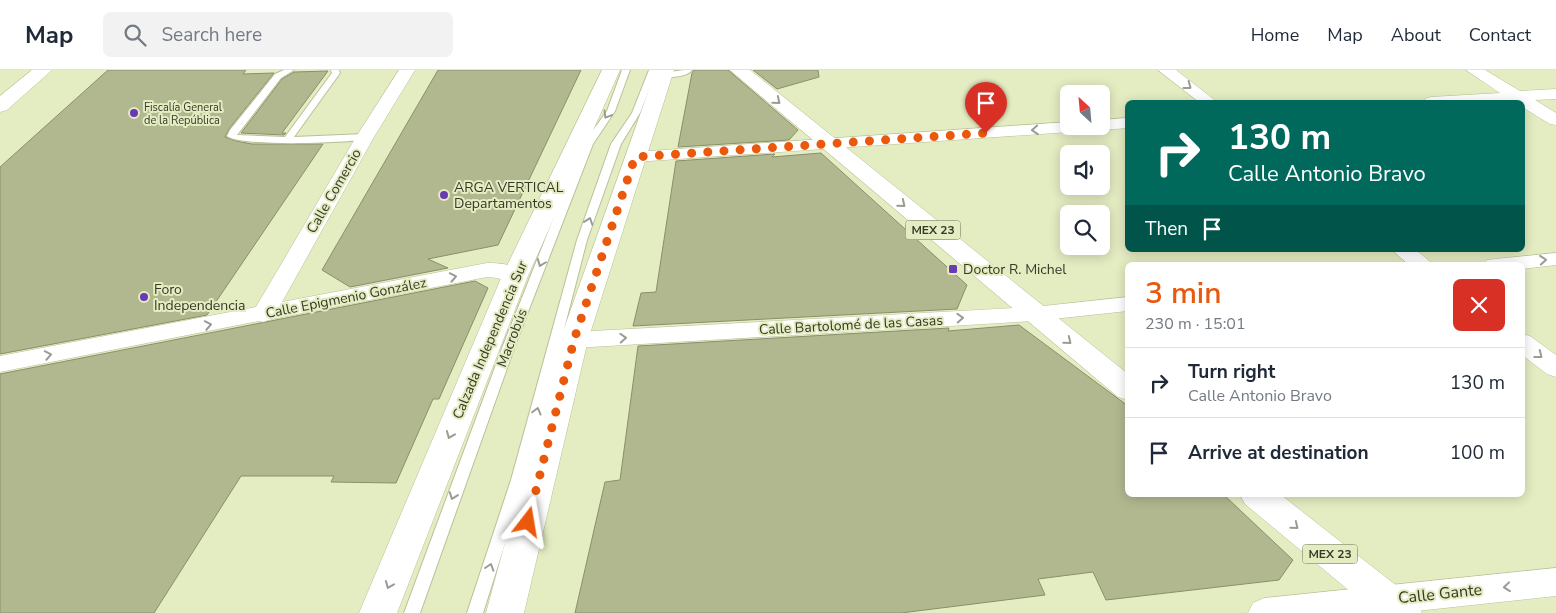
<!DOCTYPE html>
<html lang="en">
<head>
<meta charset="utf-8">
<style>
  body { margin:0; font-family:"Nunito Sans",sans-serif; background:#f2f2f3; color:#1f2937; height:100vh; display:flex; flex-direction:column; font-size:19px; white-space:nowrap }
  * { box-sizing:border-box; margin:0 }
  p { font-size:16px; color:#747a83 }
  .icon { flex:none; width:28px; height:28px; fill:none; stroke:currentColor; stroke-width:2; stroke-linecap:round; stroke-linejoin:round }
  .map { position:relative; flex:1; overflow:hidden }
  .drawer { position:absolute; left:1125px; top:192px; width:400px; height:235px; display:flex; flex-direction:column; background:#fff; border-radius:8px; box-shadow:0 2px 12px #0003 }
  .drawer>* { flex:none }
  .guide { position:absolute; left:1125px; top:30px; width:400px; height:152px; border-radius:8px; box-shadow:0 2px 12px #0003; background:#00695c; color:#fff; overflow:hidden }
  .needle { width:32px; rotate:334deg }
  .tools { position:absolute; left:1060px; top:15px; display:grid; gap:10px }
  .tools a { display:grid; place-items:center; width:50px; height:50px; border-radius:8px; background:#fff; box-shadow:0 2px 12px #0003; font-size:25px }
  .pin { position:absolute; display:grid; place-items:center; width:42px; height:42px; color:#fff; margin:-51px -21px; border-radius:50% 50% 50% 0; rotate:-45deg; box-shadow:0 0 5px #0007 }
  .pin .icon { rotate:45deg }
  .me { position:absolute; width:55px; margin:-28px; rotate:14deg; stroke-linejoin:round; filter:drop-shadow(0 0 4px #0008) }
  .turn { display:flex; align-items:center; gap:18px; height:105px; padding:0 20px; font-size:22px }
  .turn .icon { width:65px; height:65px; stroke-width:2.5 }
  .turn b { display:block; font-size:35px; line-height:42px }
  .then { display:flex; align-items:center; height:48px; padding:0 20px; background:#0003; gap:10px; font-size:19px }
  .round { display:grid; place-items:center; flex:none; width:52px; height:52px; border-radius:8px; background:#f2f2f3 }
  .overview { display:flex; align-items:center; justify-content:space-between; height:85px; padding:0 20px }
  h1 { font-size:30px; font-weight:600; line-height:38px; color:#ea580c }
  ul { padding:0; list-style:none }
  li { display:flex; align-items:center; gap:15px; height:70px; padding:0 20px; border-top:1px solid #e0e1e3 }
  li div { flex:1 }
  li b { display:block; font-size:19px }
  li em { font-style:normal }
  header { display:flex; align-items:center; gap:30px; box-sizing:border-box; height:70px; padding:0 25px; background:#fff; border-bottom:1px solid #e0e1e3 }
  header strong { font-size:24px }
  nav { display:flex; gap:28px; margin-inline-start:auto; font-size:18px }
  .search { width:350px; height:45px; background:#f2f2f3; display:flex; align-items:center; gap:12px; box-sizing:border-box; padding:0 18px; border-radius:8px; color:#747a83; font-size:19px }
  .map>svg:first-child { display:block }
  .building { fill:#b1b890; stroke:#899069 }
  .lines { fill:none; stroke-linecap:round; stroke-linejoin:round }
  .service-casing { stroke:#b8c097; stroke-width:2 }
  .minor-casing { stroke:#b8c097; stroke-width:1 }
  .tertiary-casing { stroke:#b8c097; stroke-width:1 }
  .primary-casing { stroke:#b8c097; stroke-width:1 }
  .service { fill:#fff; fill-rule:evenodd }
  .minor { fill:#fff; fill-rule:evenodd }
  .tertiary { fill:#fff; fill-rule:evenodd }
  .primary { fill:#fff; fill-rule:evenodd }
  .oneway { stroke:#9a9c94 }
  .route { stroke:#ea580c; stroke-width:9; stroke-dasharray:0 16.2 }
  .poi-dot { fill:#683bb3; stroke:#e4ecc2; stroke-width:2 }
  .labels { text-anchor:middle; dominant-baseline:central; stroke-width:4; stroke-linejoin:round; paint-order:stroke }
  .far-poi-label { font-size:11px; fill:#363928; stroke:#e4ecc2; text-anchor:start }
  .shield { fill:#e4ecc2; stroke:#6a6f56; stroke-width:1 }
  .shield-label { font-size:12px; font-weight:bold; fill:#363928 }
  .poi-label { font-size:14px; fill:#363928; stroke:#e4ecc2; text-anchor:start }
  .street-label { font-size:14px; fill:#363928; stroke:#e4ecc2 }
  .near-street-label { font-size:16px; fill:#363928; stroke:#e4ecc2 }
</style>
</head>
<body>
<header>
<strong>Map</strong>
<div class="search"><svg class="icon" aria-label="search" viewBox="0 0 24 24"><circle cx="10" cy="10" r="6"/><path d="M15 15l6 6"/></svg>Search here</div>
<nav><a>Home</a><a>Map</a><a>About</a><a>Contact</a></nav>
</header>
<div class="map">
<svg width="1556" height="543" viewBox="0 0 1556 543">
  <rect width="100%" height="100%" fill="#e4ecc2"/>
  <g class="building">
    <polygon points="108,0 246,0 243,4 274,3 229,59 225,67 236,71 252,74 323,74 207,245 0,284 0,97"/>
    <polygon points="438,0 581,0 498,175 428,189 448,198 350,217 322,200"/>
    <polygon points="694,0 728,0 798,60 789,70 678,77 692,3"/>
    <polygon points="753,0 818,0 819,7 777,19"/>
    <polygon points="328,1 282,63 286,63 284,65 241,63 282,9 294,2"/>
    <polygon points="821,83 967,215 957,239 633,256 641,223 656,222 676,91 775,84 772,87"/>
    <polygon points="475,211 488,218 439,329 433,329 396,413 331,412 334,406 241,406 154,543 0,543 0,304"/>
    <polygon points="1019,255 1128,336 1128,425 1224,425 1293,490 1279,510 1106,530 1093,502 1038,509 1045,525 901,543 575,543 605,412 620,410 638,276 949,258 948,261"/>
  </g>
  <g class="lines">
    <defs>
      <g id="service">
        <path d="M284,0H294L281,8L237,65L285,67L332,3L331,0H339L340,3L294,67L365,64L368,65V69C348,73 240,77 227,66L230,60L275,4Z"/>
        <polygon points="622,0 630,0 615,41 593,74 516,273 420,543 404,543 504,273 583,74 607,41"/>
        <polygon points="649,0 657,0 640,43 621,74 587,170 525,410 483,543 467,543 511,410 577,170 611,74 632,43"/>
        <path d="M684,0H692C688,7 666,9 659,5L663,3Z"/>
      </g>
      <g id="minor">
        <path d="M399,0H415L374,67L282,232L487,193C500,193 518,194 526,206L523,211C510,214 500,207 487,207L272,249L263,252L259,251L0,302V286L256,237L356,67Z"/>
        <polygon points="1158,0 1176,0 1217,32 1199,32"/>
        <polygon points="1466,0 1485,0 1520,21 1556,19 1556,29 1535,30 1556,43 1556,55 1550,54 1522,37 1522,32 1423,32 1425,29 1431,27 1500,23"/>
        <polygon points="1128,48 1128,58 1101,60 1093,56 1101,56 1101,50"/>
        <polygon points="1069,52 1069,56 1092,56 1090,60 1084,61 635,92 629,91 626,87 629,83 635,82"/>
        <polygon points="1392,180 1416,180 1434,195 1409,195"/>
        <polygon points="1556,183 1556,195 1522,199 1522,195 1484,195 1487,190 1495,189"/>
        <polygon points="1128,227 1128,241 1034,251 574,278 566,276 562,270 566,264 574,262 1034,237"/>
        <polygon points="1522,264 1530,266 1556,285 1556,307 1547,304 1522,285"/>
        <polygon points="1556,498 1556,526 1398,543 1248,543 1253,533 1264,528"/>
      </g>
      <polygon id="tertiary" points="32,0 52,0 7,40 0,42 0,26"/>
      <g id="primary">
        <polygon points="602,0 620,0 528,206 397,543 359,543 502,206"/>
        <polygon points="656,0 674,0 588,270 524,543 486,543 560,270"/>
        <polygon points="730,0 750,0 1128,304 1128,330 1118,327"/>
        <polygon points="1240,425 1281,425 1416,531 1422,543 1376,543 1245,434"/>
      </g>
    </defs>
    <use href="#service" class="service-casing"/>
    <use href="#minor" class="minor-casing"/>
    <use href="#tertiary" class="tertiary-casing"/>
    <use href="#primary" class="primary-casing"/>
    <use href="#service" class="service"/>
    <use href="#minor" class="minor"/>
    <use href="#tertiary" class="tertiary"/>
    <use href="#primary" class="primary"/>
  </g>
  <defs><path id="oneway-chevron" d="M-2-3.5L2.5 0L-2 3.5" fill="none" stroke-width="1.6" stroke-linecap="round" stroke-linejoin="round" transform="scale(1.25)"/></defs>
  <g class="oneway">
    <use href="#oneway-chevron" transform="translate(1188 16) rotate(37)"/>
    <use href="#oneway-chevron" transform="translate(777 31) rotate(39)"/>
    <use href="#oneway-chevron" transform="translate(607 45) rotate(121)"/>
    <use href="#oneway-chevron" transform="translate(1035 60) rotate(176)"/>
    <use href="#oneway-chevron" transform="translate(902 134) rotate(40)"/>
    <use href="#oneway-chevron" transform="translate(589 151) rotate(-71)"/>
    <use href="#oneway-chevron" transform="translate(1543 190) rotate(-5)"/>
    <use href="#oneway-chevron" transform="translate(541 193) rotate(111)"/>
    <use href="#oneway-chevron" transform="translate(453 207) rotate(-11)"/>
    <use href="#oneway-chevron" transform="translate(960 248) rotate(-3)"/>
    <use href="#oneway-chevron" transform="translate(208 255) rotate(-11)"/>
    <use href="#oneway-chevron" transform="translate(623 268) rotate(-3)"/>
    <use href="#oneway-chevron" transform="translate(1068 271) rotate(39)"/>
    <use href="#oneway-chevron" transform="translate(48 285) rotate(-11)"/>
    <use href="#oneway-chevron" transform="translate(1539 285) rotate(38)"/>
    <use href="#oneway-chevron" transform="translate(537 341) rotate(-75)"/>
    <use href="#oneway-chevron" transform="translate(450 365) rotate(112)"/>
    <use href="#oneway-chevron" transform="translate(453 426) rotate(110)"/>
    <use href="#oneway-chevron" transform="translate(1295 456) rotate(39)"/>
    <use href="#oneway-chevron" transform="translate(490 497) rotate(-72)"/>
    <use href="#oneway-chevron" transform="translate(389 515) rotate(112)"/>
    <use href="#oneway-chevron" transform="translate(1507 517) rotate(174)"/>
  </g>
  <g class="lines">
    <polyline class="route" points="528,452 574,270 635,87 986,63"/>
  </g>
  <g class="poi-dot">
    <circle cx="134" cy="43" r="5"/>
    <circle cx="444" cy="125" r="5"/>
    <rect x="948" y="194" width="10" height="10" rx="2.5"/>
    <circle cx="144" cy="227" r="5"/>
  </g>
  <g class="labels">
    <g class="far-poi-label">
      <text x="144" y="37">Fiscalía General<tspan x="144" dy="13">de la República</tspan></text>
    </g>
    <g class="shield">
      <rect x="905.5" y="150.5" width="55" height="19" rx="4"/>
      <rect x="1302.5" y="474.5" width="55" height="19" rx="4"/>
    </g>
    <g class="shield-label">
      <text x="933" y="160">MEX 23</text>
      <text x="1330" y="484">MEX 23</text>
    </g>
    <g class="poi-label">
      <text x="454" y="117">ARGA VERTICAL<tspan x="454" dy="16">Departamentos</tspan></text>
      <text x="963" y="199">Doctor R. Michel</text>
      <text x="154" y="219">Foro<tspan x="154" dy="16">Independencia</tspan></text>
    </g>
    <g class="street-label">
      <text transform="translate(334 121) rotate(-60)">Calle Comercio</text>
      <text transform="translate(346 228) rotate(-11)">Calle Epigmenio González</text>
      <text transform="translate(851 255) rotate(-3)">Calle Bartolomé de las Casas</text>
      <text transform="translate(512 268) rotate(-69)">Macrobús</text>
      <text transform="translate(490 270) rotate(-67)">Calzada Independencia Sur</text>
    </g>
    <g class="near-street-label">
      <text transform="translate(1440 524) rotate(-6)">Calle Gante</text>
    </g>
  </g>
</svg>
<div class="tools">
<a><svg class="needle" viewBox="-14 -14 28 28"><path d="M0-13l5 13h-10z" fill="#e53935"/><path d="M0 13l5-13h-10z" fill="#747a83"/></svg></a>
<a><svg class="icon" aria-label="sound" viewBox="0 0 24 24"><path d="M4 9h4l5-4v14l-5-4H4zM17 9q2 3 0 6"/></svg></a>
<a><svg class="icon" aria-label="search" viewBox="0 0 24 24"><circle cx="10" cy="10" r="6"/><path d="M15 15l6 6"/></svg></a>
</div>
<div class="pin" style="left:986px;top:63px;background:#d93025"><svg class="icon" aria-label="arrive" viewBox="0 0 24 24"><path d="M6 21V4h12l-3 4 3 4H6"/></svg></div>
<svg class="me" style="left:528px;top:452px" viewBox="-20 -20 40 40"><path d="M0-17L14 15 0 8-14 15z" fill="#ea580c" stroke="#fff" stroke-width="4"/></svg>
<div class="guide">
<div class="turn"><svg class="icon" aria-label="right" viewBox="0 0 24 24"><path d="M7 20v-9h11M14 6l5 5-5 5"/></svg><div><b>130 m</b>Calle Antonio Bravo</div></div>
<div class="then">Then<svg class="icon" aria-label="arrive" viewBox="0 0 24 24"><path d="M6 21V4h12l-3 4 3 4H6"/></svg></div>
</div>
<section class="drawer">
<div class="overview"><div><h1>3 min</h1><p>230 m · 15:01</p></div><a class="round" style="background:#d93025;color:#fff"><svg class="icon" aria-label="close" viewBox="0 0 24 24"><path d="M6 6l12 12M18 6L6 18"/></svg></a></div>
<ul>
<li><svg class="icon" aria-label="right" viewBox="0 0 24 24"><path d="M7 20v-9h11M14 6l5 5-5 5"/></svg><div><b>Turn right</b><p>Calle Antonio Bravo</p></div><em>130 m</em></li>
<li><svg class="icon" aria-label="arrive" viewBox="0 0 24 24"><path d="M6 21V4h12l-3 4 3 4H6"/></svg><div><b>Arrive at destination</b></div><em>100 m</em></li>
</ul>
</section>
</div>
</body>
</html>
